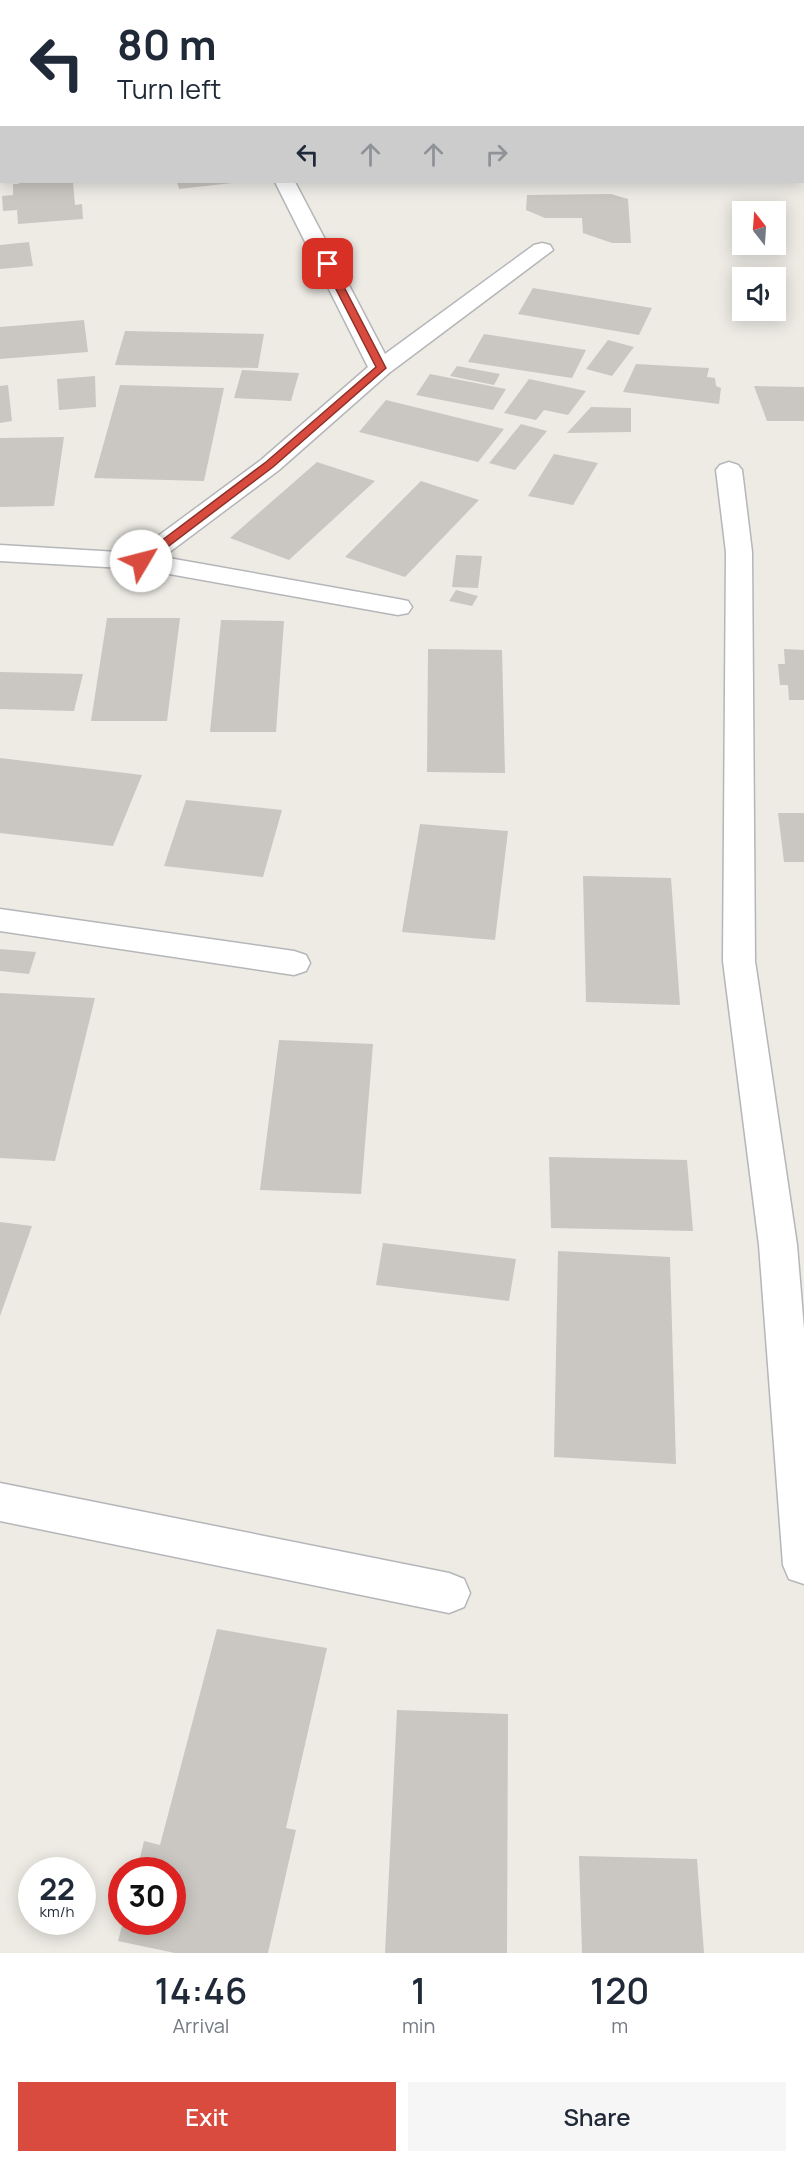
<!DOCTYPE html>
<html lang="en">
<head>
<meta charset="utf-8">
<style>
  body { margin:0; font-family:Manrope,sans-serif; background:#f6f6f7; color:#1f2937; height:100vh; display:flex; flex-direction:column; font-size:22px; white-space:nowrap }
  * { box-sizing:border-box; margin:0 }
  p { font-size:20px; color:#747a83 }
  .icon { flex:none; width:33px; height:33px; fill:none; stroke:currentColor; stroke-width:2; stroke-linecap:round; stroke-linejoin:round }
  .map { position:relative; height:1953px; overflow:hidden }
  .drawer { display:flex; flex-direction:column; background:#fff; flex:1 }
  .drawer>* { flex:none }
  .top-card { position:absolute; left:0px; top:0px; width:804px; height:183px; box-shadow:0 3px 15px #0003; background:#fff; color:#1f2937; overflow:hidden }
  .needle { width:39px; rotate:343deg }
  .controls { position:absolute; left:732px; top:201px; display:grid; gap:12px }
  .controls a { display:grid; place-items:center; width:54px; height:54px; border-radius:0px; background:#fff; box-shadow:0 3px 15px #0003; font-size:30px }
  .speed { position:absolute; left:18px; top:1857px; display:flex; gap:12px; font-size:30px; font-weight:700; text-align:center }
  .speed>* { display:grid; place-content:center; width:78px; height:78px; border-radius:50%; background:#fff; box-shadow:0 3px 15px #0003; line-height:1 }
  .speed small { font-size:15px; font-weight:400 }
  .speed .limit { border:9px solid #d22; background:#fff; color:#111 }
  .pin { position:absolute; display:grid; place-items:center; width:51px; height:51px; color:#fff; margin:-26px; border-radius:12px; box-shadow:0 3px 9px #0006 }
  .me { position:absolute; width:66px; margin:-33px; rotate:53deg; stroke-linejoin:round; filter:drop-shadow(0 0 4px #0008) }
  .turn { display:flex; align-items:center; gap:21px; height:126px; padding:0 18px; font-size:27px }
  .turn .icon { width:78px; height:78px; stroke-width:2.5 }
  .turn b { display:block; font-size:42px; line-height:51px }
  .lanes { display:flex; align-items:center; height:57px; padding:0 18px; background:#0003; justify-content:center; gap:30px; direction:ltr }
  .lanes .off { opacity:.35 }
  .eta { display:flex; justify-content:space-evenly; align-items:center; height:102px; text-align:center }
  .eta b { font-size:36px; font-weight:600; line-height:42px }
  .cta { display:flex; gap:12px; margin-top:auto; padding:12px 18px }
  .cta a { flex:1; height:69px; border-radius:0px; background:#d84b3e; color:#fff; font-size:24px; font-weight:600; line-height:69px; text-align:center }
  .cta a+a { background:#f6f6f7; color:#1f2937 }
  .map>svg:first-child { display:block }
  .building { fill:#cac7c2 }
  .lines { fill:none; stroke-linecap:round; stroke-linejoin:round }
  .minor-casing { stroke:#b4b6b9; stroke-width:3 }
  .minor { fill:#fff; fill-rule:evenodd }
  .route { fill:#d84b3e; stroke:#8c3128; stroke-width:1.5 }
</style>
</head>
<body>
<div class="map">
<svg width="804" height="1953" viewBox="0 0 804 1953">
  <rect width="100%" height="100%" fill="#edebe4"/>
  <g class="building">
    <polygon points="18,182 73,182 75,205 82,204 83,219 18,224 17,210 3,211 2,196 13,195 13,184 19,184"/>
    <polygon points="177,182 232,182 232,183 179,189"/>
    <polygon points="611,194 628,199 631,243 612,243 583,233 582,218 545,218 526,210 527,195"/>
    <polygon points="29,242 33,266 0,269 0,245"/>
    <polygon points="533,288 652,308 639,335 518,314"/>
    <polygon points="84,320 88,352 0,359 0,327"/>
    <polygon points="125,331 264,334 258,368 115,365"/>
    <polygon points="484,334 586,350 572,378 468,362"/>
    <polygon points="608,340 634,347 612,376 586,369"/>
    <polygon points="636,364 709,368 707,377 715,378 716,386 721,388 719,404 623,392"/>
    <polygon points="457,366 500,374 494,385 450,376"/>
    <polygon points="242,370 299,373 291,401 234,398"/>
    <polygon points="430,374 506,389 493,410 416,395"/>
    <polygon points="95,376 96,407 59,410 57,379"/>
    <polygon points="529,379 586,391 568,415 544,410 536,420 504,413"/>
    <polygon points="8,385 12,421 0,423 0,386"/>
    <polygon points="120,385 224,388 204,481 94,478"/>
    <polygon points="754,386 804,387 804,421 767,421"/>
    <polygon points="386,400 504,429 478,462 359,432"/>
    <polygon points="591,407 631,408 631,432 567,433"/>
    <polygon points="521,424 547,431 515,470 489,463"/>
    <polygon points="64,437 54,506 0,507 0,438"/>
    <polygon points="554,454 598,463 573,505 528,496"/>
    <polygon points="317,462 375,481 289,560 230,538"/>
    <polygon points="421,481 479,500 405,577 345,557"/>
    <polygon points="456,555 482,556 478,588 452,587"/>
    <polygon points="456,590 478,596 472,606 449,601"/>
    <polygon points="107,618 180,618 167,721 91,721"/>
    <polygon points="221,620 284,621 276,732 210,732"/>
    <polygon points="428,649 502,650 505,773 427,772"/>
    <polygon points="784,649 804,650 804,700 789,700 788,685 780,685 778,664 785,664"/>
    <polygon points="0,672 83,674 74,711 0,709"/>
    <polygon points="0,758 142,775 113,846 0,833"/>
    <polygon points="186,800 282,810 263,877 164,866"/>
    <polygon points="778,813 804,813 804,862 784,862"/>
    <polygon points="420,824 508,831 495,940 402,932"/>
    <polygon points="583,876 671,878 680,1005 586,1002"/>
    <polygon points="0,949 36,952 29,974 0,971"/>
    <polygon points="0,993 95,998 55,1161 0,1158"/>
    <polygon points="279,1040 373,1044 361,1194 260,1190"/>
    <polygon points="549,1157 687,1160 693,1231 551,1228"/>
    <polygon points="0,1222 32,1226 0,1316"/>
    <polygon points="383,1243 516,1259 509,1301 376,1285"/>
    <polygon points="558,1251 670,1257 676,1464 554,1457"/>
    <polygon points="217,1629 327,1648 286,1828 296,1830 268,1953 175,1953 118,1941 123,1922 172,1922 172,1870 137,1870 144,1841 160,1845"/>
    <polygon points="397,1710 508,1714 507,1953 385,1953"/>
    <polygon points="579,1856 697,1859 704,1953 582,1953"/>
  </g>
  <g class="lines">
    <defs>
      <g id="minor">
        <rect x="802" y="108" width="2" height="12"/>
        <rect x="0" y="122" width="2" height="12"/>
        <polygon points="275,182 295,182 385,354 534,245 542,243 550,245 553,250 389,373 279,470 163,557 398,599 408,601 412,607 408,613 398,615 141,569 0,561 0,545 135,553 261,460 368,367"/>
        <polygon points="729,462 738,465 742,470 752,552 755,961 797,1245 804,1329 804,1584 789,1579 783,1565 759,1245 723,961 726,552 716,470 720,465"/>
        <polygon points="0,909 294,951 306,955 310,963 306,971 294,975 0,931"/>
        <polygon points="0,1483 449,1573 464,1579 470,1593 464,1607 449,1613 0,1521"/>
      </g>
    </defs>
    <use href="#minor" class="minor-casing"/>
    <use href="#minor" class="minor"/>
  </g>
  <polygon class="route" points="324,262 332,264 386,368 273,467 145,564 137,564 137,559 266,462 376,367 323,264"/>
</svg>
<div class="controls">
<a><svg class="needle" viewBox="-14 -14 28 28"><path d="M0-13l5 13h-10z" fill="#e53935"/><path d="M0 13l5-13h-10z" fill="#747a83"/></svg></a>
<a><svg class="icon" aria-label="sound" viewBox="0 0 24 24"><path d="M4 9h4l5-4v14l-5-4H4zM17 9q2 3 0 6"/></svg></a>
</div>
<div class="speed"><div>22<small>km/h</small></div><div class="limit">30</div></div>
<div class="pin" style="left:328px;top:264px;background:#d93025"><svg class="icon" aria-label="arrive" viewBox="0 0 24 24"><path d="M6 21V4h12l-3 4 3 4H6"/></svg></div>
<svg class="me" style="left:141px;top:561px" viewBox="-20 -20 40 40"><circle r="19" fill="#fff"/><path d="M0-13L10 11 0 6-10 11z" fill="#d84b3e"/></svg>
<div class="top-card">
<div class="turn"><svg class="icon" aria-label="left" viewBox="0 0 24 24"><path d="M17 20v-9H6M10 6l-5 5 5 5"/></svg><div><b>80 m</b>Turn left</div></div>
<div class="lanes"><svg class="icon" aria-label="left" viewBox="0 0 24 24"><path d="M17 20v-9H6M10 6l-5 5 5 5"/></svg><svg class="icon off" aria-label="ahead" viewBox="0 0 24 24"><path d="M12 20V5M6 11l6-6 6 6"/></svg><svg class="icon off" aria-label="ahead" viewBox="0 0 24 24"><path d="M12 20V5M6 11l6-6 6 6"/></svg><svg class="icon off" aria-label="right" viewBox="0 0 24 24"><path d="M7 20v-9h11M14 6l5 5-5 5"/></svg></div>
</div>
</div>
<section class="drawer">
<div class="eta">
<div><b>14:46</b><p>Arrival</p></div>
<div><b>1</b><p>min</p></div>
<div><b>120</b><p>m</p></div>
</div>
<div class="cta"><a>Exit</a><a>Share</a></div>
</section>
</body>
</html>
